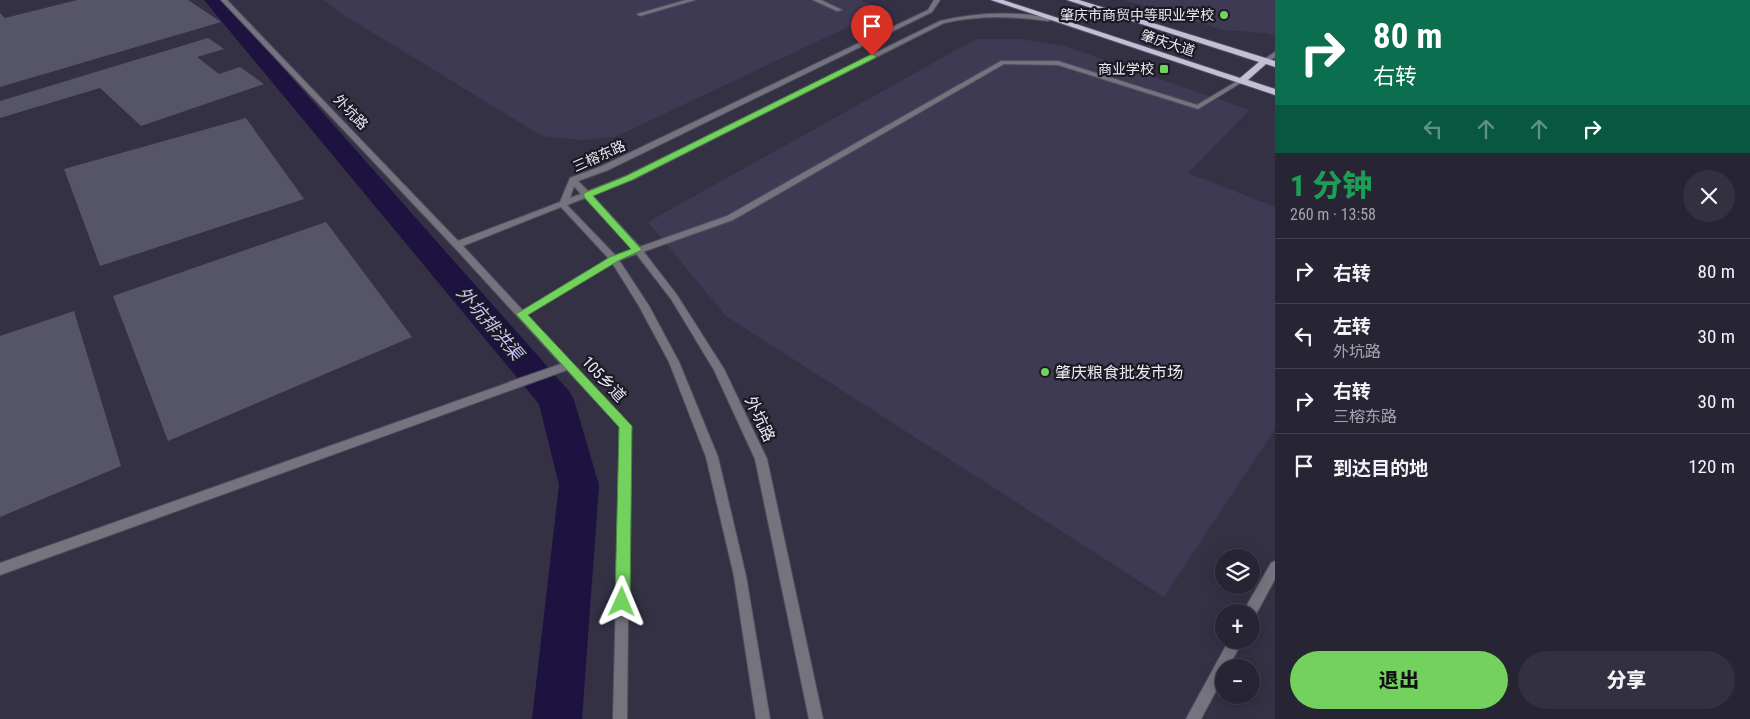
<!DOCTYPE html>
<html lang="zh">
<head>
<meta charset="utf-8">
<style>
  body { margin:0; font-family:"Roboto Condensed","Noto Sans SC",sans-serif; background:#333140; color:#f1f3f6; height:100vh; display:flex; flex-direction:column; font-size:19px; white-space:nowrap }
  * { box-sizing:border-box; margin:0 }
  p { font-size:16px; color:#a4a5ac }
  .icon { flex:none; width:28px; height:28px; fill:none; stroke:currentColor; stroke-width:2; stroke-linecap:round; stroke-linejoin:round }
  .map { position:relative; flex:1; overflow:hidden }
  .side { display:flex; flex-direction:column; background:#272534; width:475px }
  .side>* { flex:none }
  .hud { background:#0b6e4f; color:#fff; overflow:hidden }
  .tools { position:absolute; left:1215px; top:549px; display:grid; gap:10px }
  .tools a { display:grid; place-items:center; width:45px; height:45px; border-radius:50%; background:#272534; box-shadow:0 2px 12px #0003,0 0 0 1px #43424f; font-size:25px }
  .pin { position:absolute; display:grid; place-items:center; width:42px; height:42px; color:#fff; margin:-51px -21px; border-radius:50% 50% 50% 0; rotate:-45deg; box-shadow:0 0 5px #0007 }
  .pin .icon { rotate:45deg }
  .me { position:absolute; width:55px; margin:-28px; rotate:1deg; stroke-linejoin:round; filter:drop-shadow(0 0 4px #0008) }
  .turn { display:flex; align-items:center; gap:18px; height:105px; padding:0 15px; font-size:22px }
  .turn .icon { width:65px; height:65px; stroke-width:2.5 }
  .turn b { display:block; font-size:35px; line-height:42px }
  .lanes { display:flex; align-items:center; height:48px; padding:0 15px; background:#0003; justify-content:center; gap:25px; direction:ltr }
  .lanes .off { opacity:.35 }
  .round { display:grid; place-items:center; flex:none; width:52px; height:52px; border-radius:26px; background:#333140 }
  .overview { display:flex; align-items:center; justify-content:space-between; height:85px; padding:0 15px }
  h1 { font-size:30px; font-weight:800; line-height:38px; color:#1e9e55 }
  .action { display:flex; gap:10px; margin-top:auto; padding:10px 15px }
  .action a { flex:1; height:58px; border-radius:30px; background:#72d25d; color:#111; font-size:20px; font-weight:800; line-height:58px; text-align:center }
  .action a+a { background:#333140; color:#f1f3f6 }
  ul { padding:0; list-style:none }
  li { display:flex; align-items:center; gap:15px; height:65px; padding:0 15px; border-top:1px solid #43424f }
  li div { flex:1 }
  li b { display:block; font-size:19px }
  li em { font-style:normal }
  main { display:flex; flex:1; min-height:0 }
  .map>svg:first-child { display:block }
  .built { fill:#3e3a54 }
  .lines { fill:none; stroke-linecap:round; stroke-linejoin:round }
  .canal { fill:#1e1241; fill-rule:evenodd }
  .building { fill:#565469 }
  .service-casing { stroke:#514e61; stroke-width:2 }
  .minor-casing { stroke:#514e61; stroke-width:2 }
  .tertiary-casing { stroke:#514e61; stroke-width:2 }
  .trunk-casing { stroke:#514e61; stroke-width:2 }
  .service { fill:#75747e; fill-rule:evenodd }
  .minor { fill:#75747e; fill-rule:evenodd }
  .tertiary { fill:#75747e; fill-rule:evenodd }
  .trunk { fill:#c2c0d6; fill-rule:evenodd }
  .route { fill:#72d25d; stroke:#4a883c }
  .poi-dot { fill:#72d25d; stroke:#1b1a23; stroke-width:2 }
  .labels { text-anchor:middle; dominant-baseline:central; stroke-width:4.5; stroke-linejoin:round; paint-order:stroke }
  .far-poi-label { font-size:14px; fill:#e9e8f5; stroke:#1b1a23; text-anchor:end }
  .far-street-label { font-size:14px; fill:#e9e8f5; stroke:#1b1a23 }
  .poi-label { font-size:16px; fill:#e9e8f5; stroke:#1b1a23; text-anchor:start }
  .street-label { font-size:16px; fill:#e9e8f5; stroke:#1b1a23 }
  .water-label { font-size:18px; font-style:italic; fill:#c8c2f4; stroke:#1b1a23 }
</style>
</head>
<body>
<main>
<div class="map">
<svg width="1275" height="719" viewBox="0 0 1275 719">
  <rect width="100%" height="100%" fill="#343145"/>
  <g class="built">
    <polygon points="323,0 860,0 884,10 615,137 581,140 542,136 339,12"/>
    <polygon points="1124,0 1275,0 1275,36 1265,33 1223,30"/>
    <polygon points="976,39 1020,39 1064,46 1250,110 1188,173 1275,207 1275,429 1164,597 726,316 648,222"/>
  </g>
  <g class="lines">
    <polygon class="canal" points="204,0 223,0 569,391 574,400 599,485 582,719 532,719 559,485 539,404"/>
  </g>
  <g class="building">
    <polygon points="77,0 188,0 221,22 0,87 0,13 5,18"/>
    <polygon points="208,38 224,49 197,57 219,74 240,67 264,84 141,126 100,88 0,118 0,101"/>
    <polygon points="246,118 304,199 100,266 64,169"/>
    <polygon points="326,222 412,337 168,441 113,296"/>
    <polygon points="74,311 121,466 0,517 0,336"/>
  </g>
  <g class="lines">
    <defs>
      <g id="service">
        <polygon points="686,0 695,0 640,16 637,14"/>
        <polygon points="813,0 821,0 842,10 837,11"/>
        <polygon points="1275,52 1275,57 1267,62 1263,62 1263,60"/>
        <polygon points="1001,61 1058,61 1197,105 1239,80 1244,81 1198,109 1058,65 1004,64 733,220 617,261 525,316 519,316 517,314 611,257 727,216"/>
      </g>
      <polygon id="minor" points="513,381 517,382 518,385 517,388 0,575 0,563"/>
      <g id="tertiary">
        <path d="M221,0H227L458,241L560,202L570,178L602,166L928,10L934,0H940L932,12L608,170L578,181L588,191L626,176L940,21C977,12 1013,11 1050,18V20L1048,21C1012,16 979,15 944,23L632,180L592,195L640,247L677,295L724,369L767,459L823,719H809L755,459L714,370L671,299L634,251L585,198L567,205L617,257L649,306L679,362L718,457L746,576L770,719H756L734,576L706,457L669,362L639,306L611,261L561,207L463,246L630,426L627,719H613L620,427L567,370L517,388H509L508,385L509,382L561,364L454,247ZM574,186L581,194L570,198Z"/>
        <polygon points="1275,561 1275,579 1255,616 1251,618 1251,612 1243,612 1271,563"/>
        <polygon points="1229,640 1243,640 1228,668 1224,668 1224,676 1201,719 1186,719"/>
      </g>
      <polygon id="trunk" points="991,0 1003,0 1240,78 1259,62 1067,0 1079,0 1275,61 1275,67 1266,64 1248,80 1275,89 1275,95"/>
    </defs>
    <use href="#service" class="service-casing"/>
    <use href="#minor" class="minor-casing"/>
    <use href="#tertiary" class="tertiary-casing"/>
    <use href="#trunk" class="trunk-casing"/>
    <use href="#service" class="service"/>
    <use href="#minor" class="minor"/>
    <use href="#tertiary" class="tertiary"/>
    <use href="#trunk" class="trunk"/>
  </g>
  <polygon class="route" points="872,54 876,56 875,58 632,180 593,196 642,250 618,261 528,315 632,426 630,602 627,607 622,609 617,607 615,602 619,427 516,314 610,257 631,249 584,197 584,193 626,176"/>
  <g class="poi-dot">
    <circle cx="1224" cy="15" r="5"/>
    <rect x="1159" y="64" width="10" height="10" rx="2.5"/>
    <circle cx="1045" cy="372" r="5"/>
  </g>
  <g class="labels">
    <g class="far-poi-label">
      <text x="1214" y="15">肇庆市商贸中等职业学校</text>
      <text x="1154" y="69">商业学校</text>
    </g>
    <g class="far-street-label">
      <text transform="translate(1168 43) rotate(18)">肇庆大道</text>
      <text transform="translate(351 112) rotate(46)">外坑路</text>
      <text transform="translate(599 156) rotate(-24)">三榕东路</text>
    </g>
    <g class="poi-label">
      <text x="1055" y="372">肇庆粮食批发市场</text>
    </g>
    <g class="street-label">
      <text transform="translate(604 379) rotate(47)">105乡道</text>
      <text transform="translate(760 419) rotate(65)">外坑路</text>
    </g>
    <g class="water-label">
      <text transform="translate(490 323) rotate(49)">外坑排洪渠</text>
    </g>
  </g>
</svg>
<div class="tools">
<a><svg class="icon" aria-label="layers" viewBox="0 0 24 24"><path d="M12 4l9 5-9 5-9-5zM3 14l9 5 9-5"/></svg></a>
<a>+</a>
<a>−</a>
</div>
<div class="pin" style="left:872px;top:56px;background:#d93025"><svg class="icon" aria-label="arrive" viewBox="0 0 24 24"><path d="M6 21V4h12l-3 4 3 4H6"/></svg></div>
<svg class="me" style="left:622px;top:602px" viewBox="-20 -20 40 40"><path d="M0-17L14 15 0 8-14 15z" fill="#72d25d" stroke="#fff" stroke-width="4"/></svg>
</div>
<section class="side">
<div class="hud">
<div class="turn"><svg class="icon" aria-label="right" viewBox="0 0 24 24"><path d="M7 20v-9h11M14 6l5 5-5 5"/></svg><div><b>80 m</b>右转</div></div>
<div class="lanes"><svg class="icon off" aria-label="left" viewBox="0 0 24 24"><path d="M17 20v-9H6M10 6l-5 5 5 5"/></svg><svg class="icon off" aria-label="ahead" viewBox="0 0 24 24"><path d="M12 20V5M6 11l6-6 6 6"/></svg><svg class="icon off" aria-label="ahead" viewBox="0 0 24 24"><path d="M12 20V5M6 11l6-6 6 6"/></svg><svg class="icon" aria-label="right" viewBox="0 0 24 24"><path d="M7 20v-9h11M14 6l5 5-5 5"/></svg></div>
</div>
<div class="overview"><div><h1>1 分钟</h1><p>260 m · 13:58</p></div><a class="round"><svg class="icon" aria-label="close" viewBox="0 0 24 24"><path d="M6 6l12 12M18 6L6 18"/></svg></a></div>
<ul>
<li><svg class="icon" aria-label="right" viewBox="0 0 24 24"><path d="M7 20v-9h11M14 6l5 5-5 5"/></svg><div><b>右转</b></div><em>80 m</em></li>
<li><svg class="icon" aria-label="left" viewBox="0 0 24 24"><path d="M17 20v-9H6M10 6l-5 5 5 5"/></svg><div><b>左转</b><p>外坑路</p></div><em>30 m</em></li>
<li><svg class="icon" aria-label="right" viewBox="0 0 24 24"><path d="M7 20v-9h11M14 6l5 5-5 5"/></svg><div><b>右转</b><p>三榕东路</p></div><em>30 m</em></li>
<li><svg class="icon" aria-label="arrive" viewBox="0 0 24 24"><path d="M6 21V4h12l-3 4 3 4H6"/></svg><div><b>到达目的地</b></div><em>120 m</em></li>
</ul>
<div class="action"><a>退出</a><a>分享</a></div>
</section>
</main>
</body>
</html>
